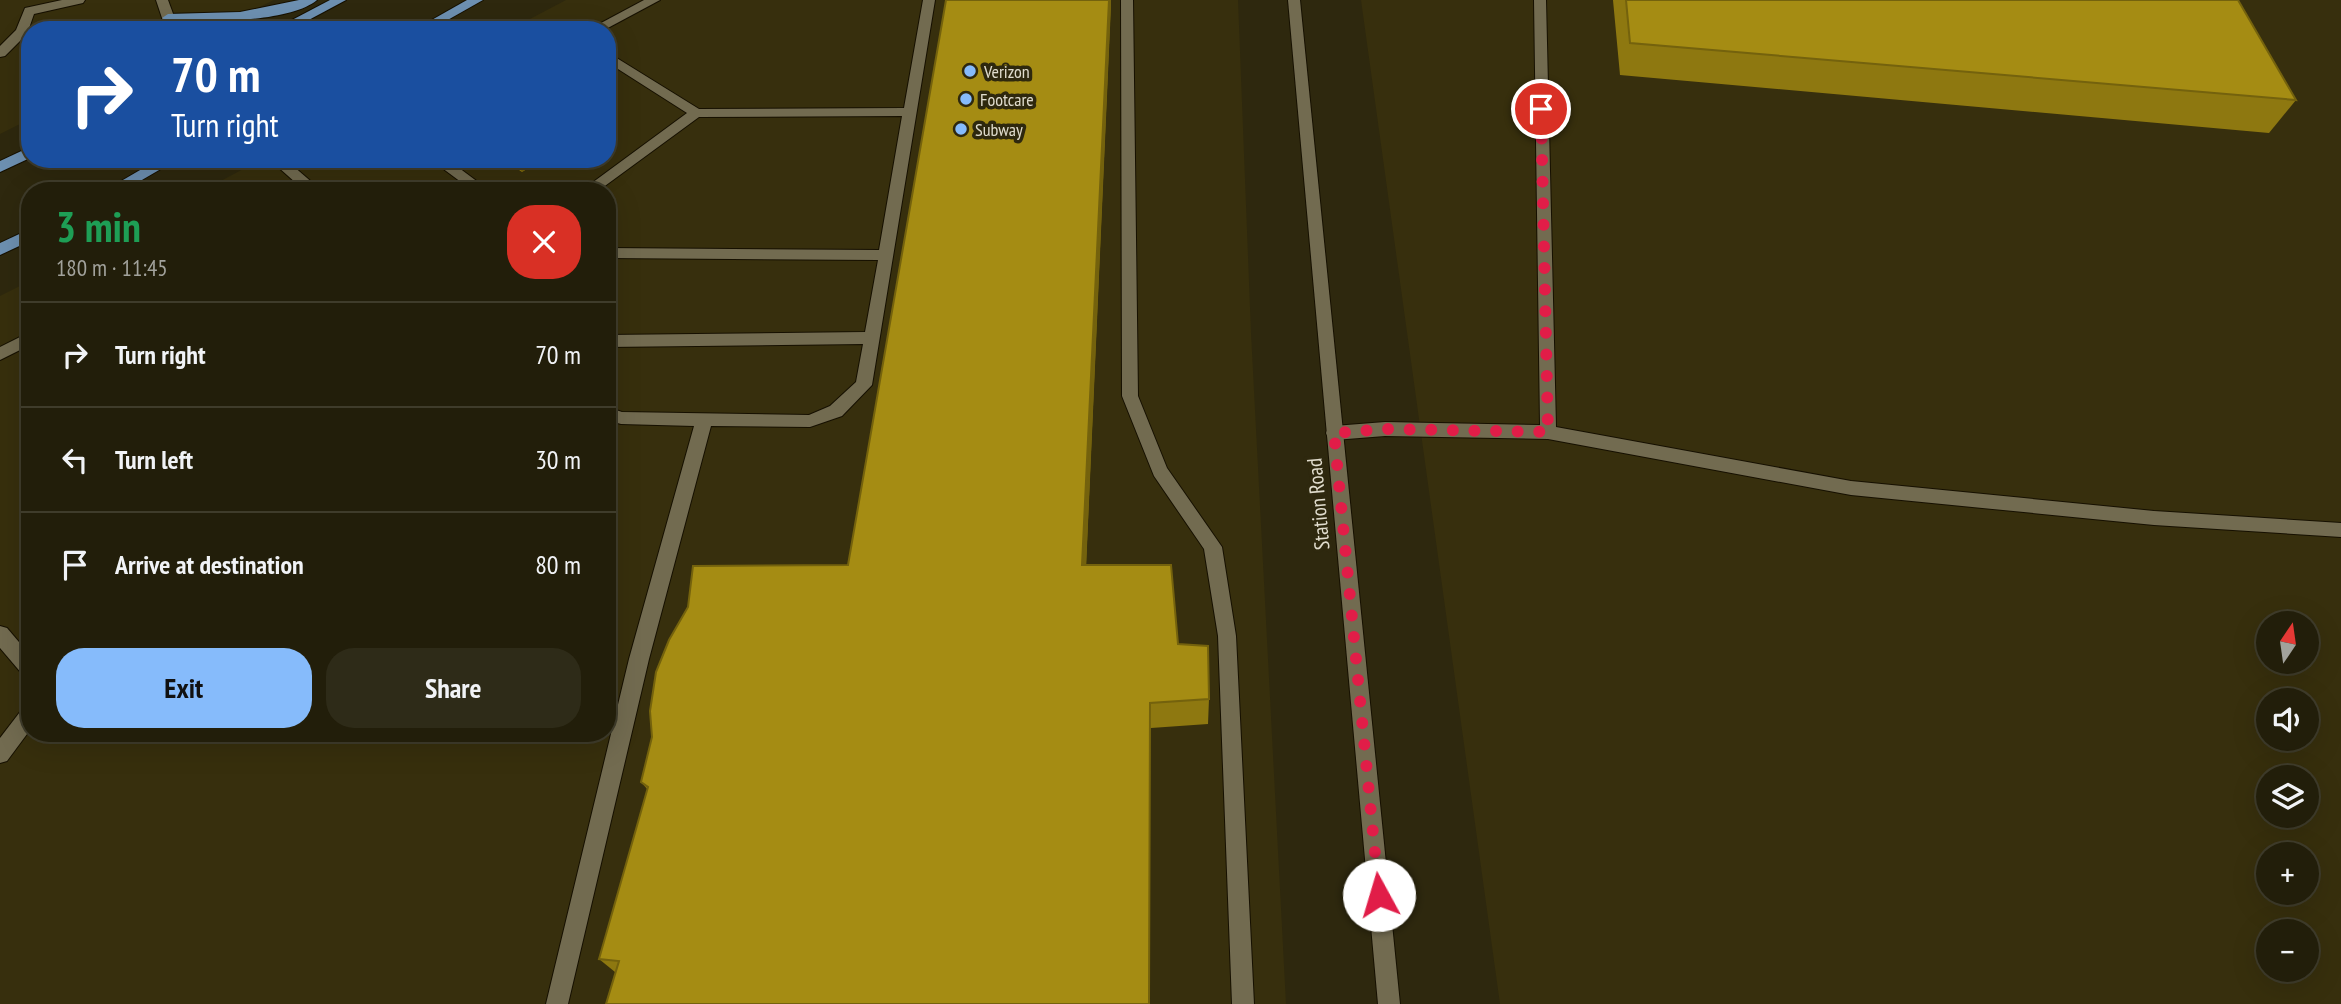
<!DOCTYPE html>
<html lang="en">
<head>
<meta charset="utf-8">
<style>
  body { margin:0; font-family:"PT Sans Narrow",sans-serif; background:#2e2b18; color:#f1f3f6; height:100vh; display:flex; flex-direction:column; font-size:26px; white-space:nowrap }
  * { box-sizing:border-box; margin:0 }
  p { font-size:23px; color:#a2a29c }
  .icon { flex:none; width:38px; height:38px; fill:none; stroke:currentColor; stroke-width:2; stroke-linecap:round; stroke-linejoin:round }
  .map { position:relative; flex:1; overflow:hidden }
  .side { position:absolute; left:21px; top:182px; width:595px; height:560px; display:flex; flex-direction:column; background:#221e0a; border-radius:28px; box-shadow:0 7px 28px #0002,0 0 0 2px #3f3c2b }
  .side>* { flex:none }
  .guide { position:absolute; left:21px; top:21px; width:595px; height:147px; border-radius:28px; box-shadow:0 7px 28px #0002,0 0 0 2px #3f3c2b; background:#1a4fa0; color:#fff; overflow:hidden }
  .needle { width:46px; rotate:13deg }
  .fabs { position:absolute; left:2256px; top:611px; display:grid; gap:14px }
  .fabs a { display:grid; place-items:center; width:63px; height:63px; border-radius:50%; background:#221e0a; box-shadow:0 7px 28px #0002,0 0 0 2px #3f3c2b; font-size:35px }
  .pin { position:absolute; display:grid; place-items:center; width:60px; height:60px; color:#fff; margin:-30px; border:4px solid #fff; border-radius:50%; box-shadow:0 2px 7px #0007 }
  .me { position:absolute; width:77px; margin:-38px; rotate:354deg; stroke-linejoin:round; filter:drop-shadow(0 0 5px #0008) }
  .turn { display:flex; align-items:center; gap:24px; height:147px; padding:0 35px; font-size:32px }
  .turn .icon { width:91px; height:91px; stroke-width:2.5 }
  .turn b { display:block; font-size:49px; line-height:60px }
  .round { display:grid; place-items:center; flex:none; width:74px; height:74px; border-radius:28px; background:#2e2b18 }
  .head { display:flex; align-items:center; justify-content:space-between; height:119px; padding:0 35px }
  h1 { font-size:42px; font-weight:700; line-height:52px; color:#1e9e55 }
  .button { display:flex; gap:14px; margin-top:auto; padding:14px 35px }
  .button a { flex:1; height:80px; border-radius:28px; background:#86bbfb; color:#111; font-size:28px; font-weight:700; line-height:80px; text-align:center }
  .button a+a { background:#2e2b18; color:#f1f3f6 }
  ul { padding:0; list-style:none }
  li { display:flex; align-items:center; gap:21px; height:105px; padding:0 35px; border-top:2px solid #3f3c2b }
  li div { flex:1 }
  li b { display:block; font-size:26px }
  li em { font-style:normal }
  .map>svg:first-child { display:block }
  .built { fill:#372f0d; fill-rule:evenodd }
  .lines { fill:none; stroke-linecap:round; stroke-linejoin:round }
  .service-casing { stroke:#161000; stroke-width:2 }
  .minor-casing { stroke:#161000; stroke-width:2 }
  .secondary-casing { stroke:#161000; stroke-width:2 }
  .primary-casing { stroke:#161000; stroke-width:2 }
  .service { fill:#726b50; fill-rule:evenodd }
  .minor { fill:#726b50; fill-rule:evenodd }
  .secondary { fill:#726b50; fill-rule:evenodd }
  .primary { fill:#6d90b1; fill-rule:evenodd }
  .wall { fill:#8e7810 }
  .shaded-wall { fill:#74620d }
  .building { fill:#a58c13; stroke:#74620d; stroke-width:2 }
  .route { stroke:#e11d48; stroke-width:12; stroke-dasharray:0 21.6 }
  .poi-dot { fill:#86bbfb; stroke:#2e280e; stroke-width:2.5 }
  .labels { text-anchor:middle; dominant-baseline:central; stroke-width:7; stroke-linejoin:round; paint-order:stroke }
  .far-poi-label { font-size:18px; fill:#e0dccd; stroke:#2e280e; text-anchor:start }
  .street-label { font-size:21px; fill:#e0dccd; stroke:#2e280e }
</style>
</head>
<body>
<div class="map">
<svg width="2341" height="1004" viewBox="0 0 2341 1004">
  <rect width="100%" height="100%" fill="#2e280e"/>
  <g class="built">
    <polygon points="0,0 274,0 213,30 30,30 30,119 0,134"/>
    <polygon points="566,0 1238,0 1251,333 1286,1004 0,1004 0,296 30,281 30,733 607,733 607,191 202,191 262,159 607,159 607,30 509,30"/>
    <path d="M1361,0H2341V1004H1500ZM2268,623H2306V662H2268ZM2268,700H2306V738H2268ZM2268,777H2306V816H2268ZM2268,854H2306V892H2268ZM2268,931H2306V970H2268Z"/>
  </g>
  <g class="lines">
    <defs>
      <g id="service">
        <polygon points="62,0 85,0 83,3 34,14 27,34 5,56 0,57 0,46 16,30 25,8"/>
        <polygon points="644,0 660,0 604,30 588,30"/>
        <polygon points="923,0 935,0 872,385 842,416 810,427 711,426 649,659 568,1004 546,1004 629,659 694,426 621,424 607,420 607,407 622,412 809,415 830,406 856,382 863,344 607,347 607,335 865,332 878,260 607,258 607,248 879,250 902,116 699,117 598,191 581,191 687,113 607,62 607,52 699,109 904,108"/>
        <polygon points="1121,0 1133,0 1138,396 1167,468 1222,547 1236,636 1254,1004 1232,1004 1218,636 1204,549 1154,476 1122,396"/>
        <polygon points="1534,0 1546,0 1556,427 1851,481 2154,511 2341,523 2341,537 2154,525 1851,495 1548,439 1385,436 1334,440 1328,438 1326,433 1328,428 1334,426 1385,422 1540,425"/>
        <polygon points="269,159 285,159 322,191 305,191"/>
        <polygon points="430,159 447,159 490,191 473,191"/>
        <polygon points="30,332 30,345 0,360 0,347"/>
        <polygon points="0,626 7,628 30,655 30,677 23,675 0,648"/>
        <polygon points="30,705 30,730 7,761 0,763 0,738 23,708"/>
      </g>
      <polygon id="minor" points="156,0 168,0 179,30 166,30"/>
      <polygon id="secondary" points="1288,0 1300,0 1400,1004 1378,1004"/>
      <g id="primary">
        <path d="M299,0H317C290,23 204,22 168,22L162,18L168,14L240,12Z"/>
        <polygon points="330,0 346,0 290,30 273,30"/>
        <polygon points="467,0 483,0 430,30 414,30"/>
        <polygon points="30,147 30,158 0,172 0,161"/>
        <polygon points="159,159 178,159 123,191 104,191"/>
        <polygon points="30,229 30,241 0,255 0,243"/>
      </g>
    </defs>
    <use href="#service" class="service-casing"/>
    <use href="#minor" class="minor-casing"/>
    <use href="#secondary" class="secondary-casing"/>
    <use href="#primary" class="primary-casing"/>
    <use href="#service" class="service"/>
    <use href="#minor" class="minor"/>
    <use href="#secondary" class="secondary"/>
    <use href="#primary" class="primary"/>
  </g>
  <g class="wall">
    <polygon points="946,0 1111,0 1086,565 1178,644 1209,699 1208,724 1151,728 615,972 599,959 648,790 641,782 848,565"/>
    <polygon points="1613,0 2238,0 2296,100 2269,133 1620,75"/>
    <polygon points="503,159 542,159 522,172"/>
  </g>
  <g class="shaded-wall">
    <polygon points="1109,0 1111,0 1111,6 1085,592 1082,565"/>
    <polygon points="485,159 496,159 488,164"/>
    <polygon points="515,159 542,159 522,172"/>
    <polygon points="1150,703 1150,1004 1149,1004"/>
  </g>
  <g class="building">
    <polygon points="946,0 1109,0 1082,565 1171,565 1178,644 1208,646 1209,699 1150,703 1149,1004 606,1004 619,961 599,959 648,787 641,782 652,737 650,711 656,672 669,640 688,607 693,566 848,565"/>
    <polygon points="1626,0 2238,0 2296,100 1630,43"/>
  </g>
  <g class="lines">
    <polyline class="route" points="1379,895 1334,433 1385,429 1548,432 1541,109"/>
  </g>
  <g class="poi-dot">
    <circle cx="970" cy="71" r="7"/>
    <circle cx="966" cy="99" r="7"/>
    <circle cx="961" cy="129" r="7"/>
  </g>
  <g class="labels">
    <g class="far-poi-label">
      <text x="984" y="71">Verizon</text>
      <text x="980" y="99">Footcare</text>
      <text x="975" y="129">Subway</text>
    </g>
    <g class="street-label">
      <text transform="translate(1318 504) rotate(-95)">Station Road</text>
    </g>
  </g>
</svg>
<div class="fabs">
<a><svg class="needle" viewBox="-14 -14 28 28"><path d="M0-13l5 13h-10z" fill="#e53935"/><path d="M0 13l5-13h-10z" fill="#a2a29c"/></svg></a>
<a><svg class="icon" aria-label="sound" viewBox="0 0 24 24"><path d="M4 9h4l5-4v14l-5-4H4zM17 9q2 3 0 6"/></svg></a>
<a><svg class="icon" aria-label="layers" viewBox="0 0 24 24"><path d="M12 4l9 5-9 5-9-5zM3 14l9 5 9-5"/></svg></a>
<a>+</a>
<a>−</a>
</div>
<div class="pin" style="left:1541px;top:109px;background:#d93025"><svg class="icon" aria-label="arrive" viewBox="0 0 24 24"><path d="M6 21V4h12l-3 4 3 4H6"/></svg></div>
<svg class="me" style="left:1379px;top:895px" viewBox="-20 -20 40 40"><circle r="19" fill="#fff"/><path d="M0-13L10 11 0 6-10 11z" fill="#e11d48"/></svg>
<div class="guide">
<div class="turn"><svg class="icon" aria-label="right" viewBox="0 0 24 24"><path d="M7 20v-9h11M14 6l5 5-5 5"/></svg><div><b>70 m</b>Turn right</div></div>
</div>
<section class="side">
<div class="head"><div><h1>3 min</h1><p>180 m · 11:45</p></div><a class="round" style="background:#d93025;color:#fff"><svg class="icon" aria-label="close" viewBox="0 0 24 24"><path d="M6 6l12 12M18 6L6 18"/></svg></a></div>
<ul>
<li><svg class="icon" aria-label="right" viewBox="0 0 24 24"><path d="M7 20v-9h11M14 6l5 5-5 5"/></svg><div><b>Turn right</b></div><em>70 m</em></li>
<li><svg class="icon" aria-label="left" viewBox="0 0 24 24"><path d="M17 20v-9H6M10 6l-5 5 5 5"/></svg><div><b>Turn left</b></div><em>30 m</em></li>
<li><svg class="icon" aria-label="arrive" viewBox="0 0 24 24"><path d="M6 21V4h12l-3 4 3 4H6"/></svg><div><b>Arrive at destination</b></div><em>80 m</em></li>
</ul>
<div class="button"><a>Exit</a><a>Share</a></div>
</section>
</div>
</body>
</html>
